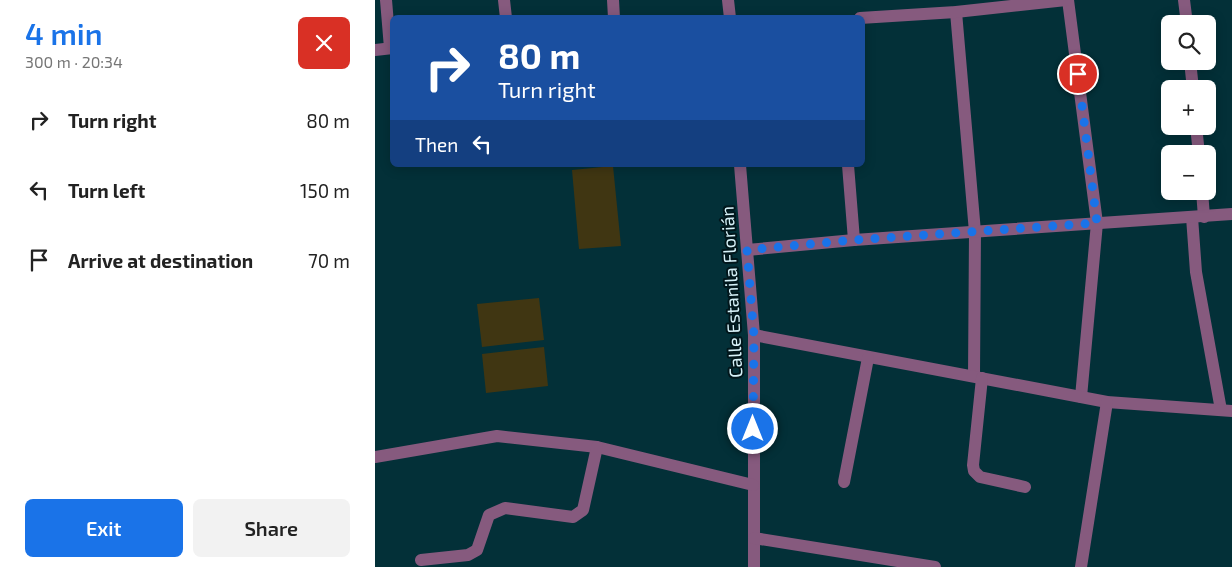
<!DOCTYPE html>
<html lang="en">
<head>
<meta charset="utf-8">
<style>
  body { margin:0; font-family:"Exo 2",sans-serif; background:#f2f2f2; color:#222; height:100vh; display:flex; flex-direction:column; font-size:19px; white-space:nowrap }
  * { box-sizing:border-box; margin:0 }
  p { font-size:16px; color:#767676 }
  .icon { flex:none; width:28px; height:28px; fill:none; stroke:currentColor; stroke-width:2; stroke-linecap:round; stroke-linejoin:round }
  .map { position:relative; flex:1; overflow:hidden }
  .sheet { display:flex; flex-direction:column; background:#fff; width:375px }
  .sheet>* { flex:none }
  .hud { position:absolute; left:15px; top:15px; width:475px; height:152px; border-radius:8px; box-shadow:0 2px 12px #0003; background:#1a4fa0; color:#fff; overflow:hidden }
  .tools { position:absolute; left:786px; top:15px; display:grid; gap:10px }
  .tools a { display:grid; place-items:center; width:55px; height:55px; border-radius:8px; background:#fff; box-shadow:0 2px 12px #0003; font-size:25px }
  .pin { position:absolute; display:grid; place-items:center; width:42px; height:42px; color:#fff; margin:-21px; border:2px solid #fff; border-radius:50%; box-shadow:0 1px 5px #0007 }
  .me { position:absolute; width:55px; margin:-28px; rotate:0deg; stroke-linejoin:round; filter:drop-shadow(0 0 4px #0008) }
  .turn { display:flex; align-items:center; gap:18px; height:105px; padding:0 25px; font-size:22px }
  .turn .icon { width:65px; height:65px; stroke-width:2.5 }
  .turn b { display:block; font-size:35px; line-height:42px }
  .then { display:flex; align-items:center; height:48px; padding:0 25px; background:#0003; gap:10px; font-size:19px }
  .round { display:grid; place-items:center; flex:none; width:52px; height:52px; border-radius:8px; background:#f2f2f2 }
  .head { display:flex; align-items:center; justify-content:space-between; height:85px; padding:0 25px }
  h1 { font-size:30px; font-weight:600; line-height:38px; color:#1a73e8 }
  .cta { display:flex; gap:10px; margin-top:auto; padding:10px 25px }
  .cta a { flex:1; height:58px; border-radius:8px; background:#1a73e8; color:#fff; font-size:20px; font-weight:600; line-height:58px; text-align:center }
  .cta a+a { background:#f2f2f2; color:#222 }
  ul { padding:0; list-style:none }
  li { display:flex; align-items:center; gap:15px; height:70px; padding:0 25px }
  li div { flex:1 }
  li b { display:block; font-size:19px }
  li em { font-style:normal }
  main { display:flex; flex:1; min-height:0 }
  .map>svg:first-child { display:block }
  .green { fill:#403612 }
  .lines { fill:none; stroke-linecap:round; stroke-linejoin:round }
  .street { stroke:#865a7e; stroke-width:12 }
  .route { stroke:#1a73e8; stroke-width:9; stroke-dasharray:0 16.2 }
  .labels { text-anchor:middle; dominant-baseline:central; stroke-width:4; stroke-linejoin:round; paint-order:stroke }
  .street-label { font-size:18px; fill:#d6f1f8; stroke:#01161b }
</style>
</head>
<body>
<main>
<section class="sheet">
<div class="head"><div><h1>4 min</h1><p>300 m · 20:34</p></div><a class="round" style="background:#d93025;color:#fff"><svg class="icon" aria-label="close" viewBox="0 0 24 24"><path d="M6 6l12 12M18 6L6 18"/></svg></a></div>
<ul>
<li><svg class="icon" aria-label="right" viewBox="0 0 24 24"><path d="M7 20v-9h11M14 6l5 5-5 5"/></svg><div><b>Turn right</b></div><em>80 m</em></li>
<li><svg class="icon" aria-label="left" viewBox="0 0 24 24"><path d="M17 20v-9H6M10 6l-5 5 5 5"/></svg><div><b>Turn left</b></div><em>150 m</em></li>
<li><svg class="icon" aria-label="arrive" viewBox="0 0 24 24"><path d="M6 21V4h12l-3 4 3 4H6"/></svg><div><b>Arrive at destination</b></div><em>70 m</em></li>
</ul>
<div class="cta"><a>Exit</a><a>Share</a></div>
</section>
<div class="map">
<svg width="857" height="567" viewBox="0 0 857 567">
  <rect width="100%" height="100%" fill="#033038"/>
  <g class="green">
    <polygon points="238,166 246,246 204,249 197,170"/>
    <polygon points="164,298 169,340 107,347 102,304"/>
    <polygon points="169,347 173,386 111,393 107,354"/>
  </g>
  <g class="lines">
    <g class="street">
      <polyline points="11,0 15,48"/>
      <polyline points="129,0 131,18"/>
      <polyline points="238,0 239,18"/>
      <polyline points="353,0 355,18"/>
      <polyline points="693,0 722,223 706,397"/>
      <polyline points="809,0 812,24"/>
      <polyline points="581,12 600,232 599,376"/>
      <polyline points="485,18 581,12 691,0"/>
      <polyline points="0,50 18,48"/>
      <polyline points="815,61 818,89"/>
      <polyline points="821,126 824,154"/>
      <polyline points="365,165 379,335 379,567"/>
      <polyline points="473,165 479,240"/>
      <polyline points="827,191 829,217"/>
      <polyline points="817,217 821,272 846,410"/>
      <polyline points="372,250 479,240 857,214"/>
      <polyline points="379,335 732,402 857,411"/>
      <polyline points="607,378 598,465 599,471 605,477 650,487"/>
      <polyline points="0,457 122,436 222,447 378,485"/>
      <polyline points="469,482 493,358"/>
      <polyline points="379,538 560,567"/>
      <polyline points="46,560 93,555 102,550 114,515 130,508 198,517 208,510 222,447"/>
      <polyline points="706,567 732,402"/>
    </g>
  </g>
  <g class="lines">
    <polyline class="route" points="378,429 379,336 372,250 479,240 722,223 703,74"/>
  </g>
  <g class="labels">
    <g class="street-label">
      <text transform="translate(356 292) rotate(-93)">Calle Estanila Florián</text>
    </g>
  </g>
</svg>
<div class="tools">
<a><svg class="icon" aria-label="search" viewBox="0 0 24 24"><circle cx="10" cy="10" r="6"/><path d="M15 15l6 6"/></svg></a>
<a>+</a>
<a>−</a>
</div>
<div class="pin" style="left:703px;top:74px;background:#d93025"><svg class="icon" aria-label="arrive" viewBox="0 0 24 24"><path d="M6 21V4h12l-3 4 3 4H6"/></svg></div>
<svg class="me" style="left:378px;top:429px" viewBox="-20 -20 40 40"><circle r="17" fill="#1a73e8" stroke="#fff" stroke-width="3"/><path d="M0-11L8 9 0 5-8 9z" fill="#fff"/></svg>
<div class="hud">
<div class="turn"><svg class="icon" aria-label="right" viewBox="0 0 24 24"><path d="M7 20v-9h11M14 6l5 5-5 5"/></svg><div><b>80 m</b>Turn right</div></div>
<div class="then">Then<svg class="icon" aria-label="left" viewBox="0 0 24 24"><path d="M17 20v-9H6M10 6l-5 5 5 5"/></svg></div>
</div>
</div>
</main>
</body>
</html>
